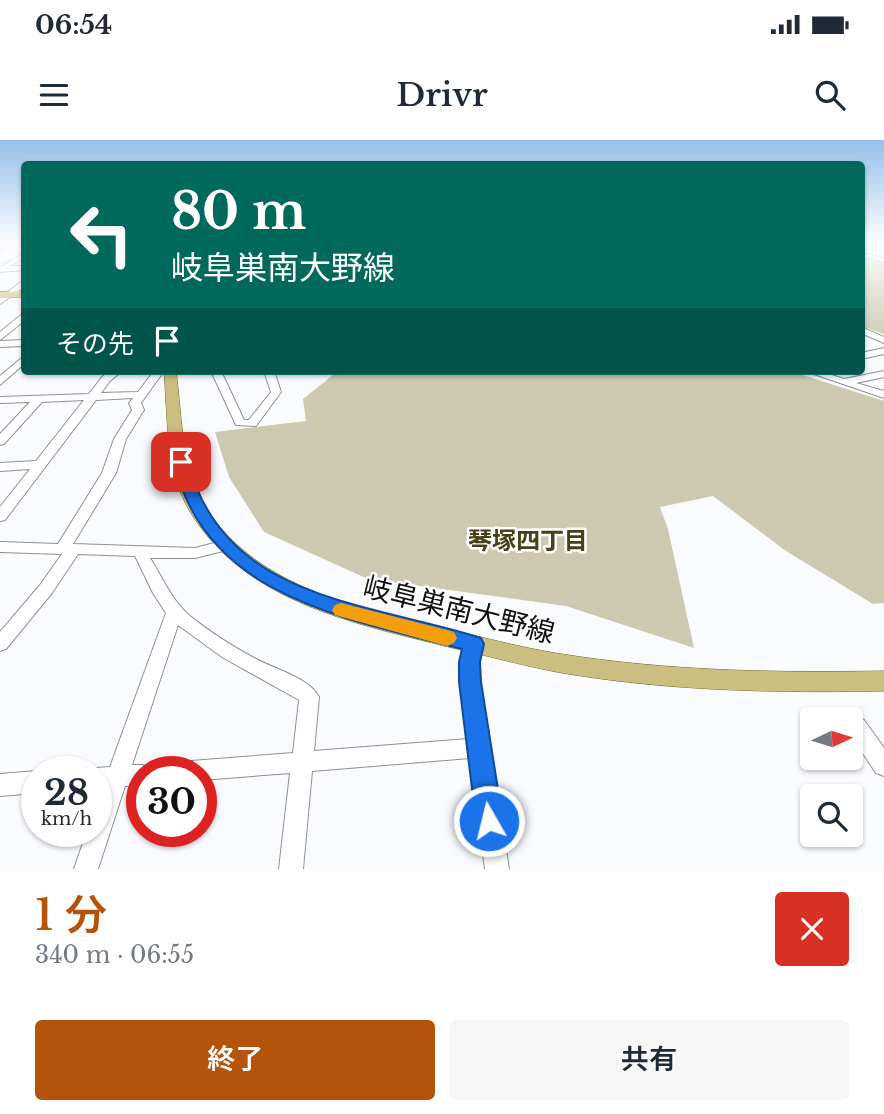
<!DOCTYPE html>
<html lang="ja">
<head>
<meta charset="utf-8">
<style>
  body { margin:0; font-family:"Libre Baskerville","Noto Sans JP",serif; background:#f6f6f7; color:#1f2937; height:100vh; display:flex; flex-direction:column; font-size:26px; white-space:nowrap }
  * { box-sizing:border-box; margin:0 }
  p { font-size:23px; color:#747a83 }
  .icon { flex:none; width:38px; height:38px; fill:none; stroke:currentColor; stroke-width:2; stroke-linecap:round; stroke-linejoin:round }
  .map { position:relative; height:729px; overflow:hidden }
  .side { display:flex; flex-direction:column; background:#fff; flex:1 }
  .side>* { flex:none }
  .hud { position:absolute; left:21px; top:21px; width:844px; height:214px; border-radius:7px; box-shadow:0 2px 5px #0004; background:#00695c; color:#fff; overflow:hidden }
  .needle { width:46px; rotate:86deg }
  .tools { position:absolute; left:800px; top:567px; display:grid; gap:14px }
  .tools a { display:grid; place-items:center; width:63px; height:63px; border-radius:7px; background:#fff; box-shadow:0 2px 5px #0004; font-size:35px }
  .speed { position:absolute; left:21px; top:616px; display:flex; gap:14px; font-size:35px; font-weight:700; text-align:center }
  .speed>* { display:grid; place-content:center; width:91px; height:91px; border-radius:50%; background:#fff; box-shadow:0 2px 5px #0004; line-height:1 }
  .speed small { font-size:18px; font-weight:400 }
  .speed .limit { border:10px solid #d22; background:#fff; color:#111 }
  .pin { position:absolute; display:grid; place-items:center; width:60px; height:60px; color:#fff; margin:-30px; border-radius:14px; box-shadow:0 4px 10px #0006 }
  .me { position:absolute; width:77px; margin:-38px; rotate:352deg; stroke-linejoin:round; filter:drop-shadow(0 0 5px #0008) }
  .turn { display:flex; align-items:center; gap:24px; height:147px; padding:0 35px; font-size:32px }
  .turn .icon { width:91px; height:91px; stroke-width:2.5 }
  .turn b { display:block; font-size:49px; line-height:60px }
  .then { display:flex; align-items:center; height:66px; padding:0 35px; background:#0003; gap:14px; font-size:26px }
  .round { display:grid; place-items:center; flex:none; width:74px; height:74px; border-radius:7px; background:#f6f6f7 }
  .head { display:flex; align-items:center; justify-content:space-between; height:119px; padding:0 35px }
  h1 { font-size:42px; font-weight:600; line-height:52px; color:#b45309 }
  .button { display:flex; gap:14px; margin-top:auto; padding:14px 35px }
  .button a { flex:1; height:80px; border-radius:7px; background:#b45309; color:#fff; font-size:28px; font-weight:600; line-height:80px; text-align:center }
  .button a+a { background:#f6f6f7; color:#1f2937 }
  .status { display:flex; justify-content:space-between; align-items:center; height:49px; padding:0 35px; background:#fff; direction:ltr }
  .status svg { height:19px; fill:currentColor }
  header { display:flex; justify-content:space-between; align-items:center; height:91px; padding:0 35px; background:#fff; font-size:32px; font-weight:600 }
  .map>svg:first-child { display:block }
  .green { fill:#cdc9b0 }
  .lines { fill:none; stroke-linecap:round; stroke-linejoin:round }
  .minor-casing { stroke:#8d9094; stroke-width:2 }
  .major-casing { stroke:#716623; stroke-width:1 }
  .minor { fill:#fff; fill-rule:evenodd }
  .major { fill:#cabf80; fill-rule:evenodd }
  .route { fill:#1a73e8; stroke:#114b97; stroke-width:2 }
  .slow { fill:#f59e0b }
  .labels { text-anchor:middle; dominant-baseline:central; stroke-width:5; stroke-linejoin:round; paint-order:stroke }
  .neighbourhood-label { font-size:24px; font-weight:bold; fill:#484118; stroke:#fff }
  .near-street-label { font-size:28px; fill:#0f1011; stroke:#fff }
</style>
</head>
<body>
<div class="status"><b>06:54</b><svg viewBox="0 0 49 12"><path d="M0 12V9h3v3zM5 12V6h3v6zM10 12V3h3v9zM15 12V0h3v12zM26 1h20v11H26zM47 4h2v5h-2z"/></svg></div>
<header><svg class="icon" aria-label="menu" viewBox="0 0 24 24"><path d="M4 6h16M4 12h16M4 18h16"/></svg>Drivr<svg class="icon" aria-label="search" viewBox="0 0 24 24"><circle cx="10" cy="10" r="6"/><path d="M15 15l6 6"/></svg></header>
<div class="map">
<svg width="884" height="729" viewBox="0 0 884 729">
  <rect width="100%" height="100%" fill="#f9fbff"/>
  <g class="green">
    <polygon points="861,117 884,123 884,194 861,186"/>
    <polygon points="338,231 790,231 884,261 884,463 873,464 786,411 713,356 660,367 668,389 694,508 566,466 368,439 264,392 229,337 215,292 306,281 303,259"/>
  </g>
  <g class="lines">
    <defs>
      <g id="minor">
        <polygon points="24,113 24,118 10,126 24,126 24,130 0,132 0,127"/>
        <polygon points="861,113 884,118 884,122 861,117"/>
        <polygon points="21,142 24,142 24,147 0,164 0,158"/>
        <polygon points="21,175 24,175 24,181 0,200 0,192"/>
        <polygon points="861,187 884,197 884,203 861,193"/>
        <polygon points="24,200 24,206 0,207 0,201"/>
        <polygon points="884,208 884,214 861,219 861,213"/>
        <polygon points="24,216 24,224 0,245 0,236"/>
        <path d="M110,231H122L110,241L101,253L138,252L154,231H164L141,263L144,270L126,299L116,333L73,404L195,408L226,400L231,401L234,405L231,409L195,418H150C163,438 171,460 190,476C210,492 232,506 254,518C272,528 310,538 319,557L314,611L468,599L460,522L468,499L474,497L480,499L483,504L478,522L480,542L509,729H485L470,618L312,631L303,729H279L290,633L201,640V632H167L170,625L178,622L293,613L299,560L222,517L178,485L132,625H142L150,628L152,632H142V645L125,646L98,729H74L87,691H96V666L102,648H96V632H88L96,628L110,627L166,473L153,453L135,416L78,414L52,453L6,509L0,511V492L40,445L62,414L0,412V402L58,404L102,333L114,299L132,270L129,263L133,258L96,260L5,380L0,381V367L30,329L0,331V323L36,321L84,260L42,262L4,304L0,305V294L30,262L0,263V257L89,254L102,237Z"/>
        <polygon points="211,231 221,231 244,280 249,280 271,252 264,231 274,231 281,252 256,286 236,285"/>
        <polygon points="805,231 820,231 844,239 884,231 884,237 856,243 884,251 884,258"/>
        <polygon points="857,577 864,580 884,608 884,636 876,633 850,594 850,579"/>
        <polygon points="37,631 37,653 0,656 0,634"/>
      </g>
      <g id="major">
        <polygon points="4,104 13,104 0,111 0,106"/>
        <polygon points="24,151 24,157 0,158 0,152"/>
        <path d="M164,231H176C182,276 181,330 207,370C260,449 360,469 447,489C485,498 523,508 561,514C668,531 776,533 884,531V551C775,553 665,551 557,532C520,525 485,515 449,507C353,483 244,462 189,370C165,329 168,277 164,231Z"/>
      </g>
    </defs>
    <use href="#minor" class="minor-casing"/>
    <use href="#major" class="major-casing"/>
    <use href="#minor" class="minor"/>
    <use href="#major" class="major"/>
  </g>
  <linearGradient id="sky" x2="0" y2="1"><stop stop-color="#97c0ea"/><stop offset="0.5" stop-color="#fcfdff"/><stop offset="1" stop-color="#fcfdff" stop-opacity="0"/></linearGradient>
  <rect width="884" height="206" fill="url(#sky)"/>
  <path class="route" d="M181,317L188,322C224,461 368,462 481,498L484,504L480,522L481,542L503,681L499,690L489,694L480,690L476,681L459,542V522L462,509C348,479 204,457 174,322Z"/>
  <polygon class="slow" points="341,463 447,490 454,492 457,498 454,503 447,506 335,475 332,470 335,465"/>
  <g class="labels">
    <g class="neighbourhood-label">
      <text x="528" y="400">琴塚四丁目</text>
    </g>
    <g class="near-street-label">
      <text transform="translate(459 470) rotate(14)">岐阜巣南大野線</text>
    </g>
  </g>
</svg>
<div class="tools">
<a><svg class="needle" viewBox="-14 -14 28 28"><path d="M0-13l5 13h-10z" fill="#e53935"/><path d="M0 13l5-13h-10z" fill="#747a83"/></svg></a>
<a><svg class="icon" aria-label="search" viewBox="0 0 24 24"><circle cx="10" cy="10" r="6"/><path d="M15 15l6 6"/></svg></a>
</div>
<div class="speed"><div>28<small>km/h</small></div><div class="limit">30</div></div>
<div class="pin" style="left:181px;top:322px;background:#d93025"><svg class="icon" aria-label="arrive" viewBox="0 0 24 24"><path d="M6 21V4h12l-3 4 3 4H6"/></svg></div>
<svg class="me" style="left:489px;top:681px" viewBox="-20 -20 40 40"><circle r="17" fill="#1a73e8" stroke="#fff" stroke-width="3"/><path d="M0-11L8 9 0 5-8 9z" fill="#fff"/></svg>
<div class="hud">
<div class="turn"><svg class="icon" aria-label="left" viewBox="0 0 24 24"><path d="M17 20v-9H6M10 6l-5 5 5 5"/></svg><div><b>80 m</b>岐阜巣南大野線</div></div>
<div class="then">その先<svg class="icon" aria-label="arrive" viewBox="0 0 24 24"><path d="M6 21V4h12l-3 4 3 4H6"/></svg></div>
</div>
</div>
<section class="side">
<div class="head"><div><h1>1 分</h1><p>340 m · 06:55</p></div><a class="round" style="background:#d93025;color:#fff"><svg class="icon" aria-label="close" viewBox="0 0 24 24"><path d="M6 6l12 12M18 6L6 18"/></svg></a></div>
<div class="button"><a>終了</a><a>共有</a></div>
</section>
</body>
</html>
